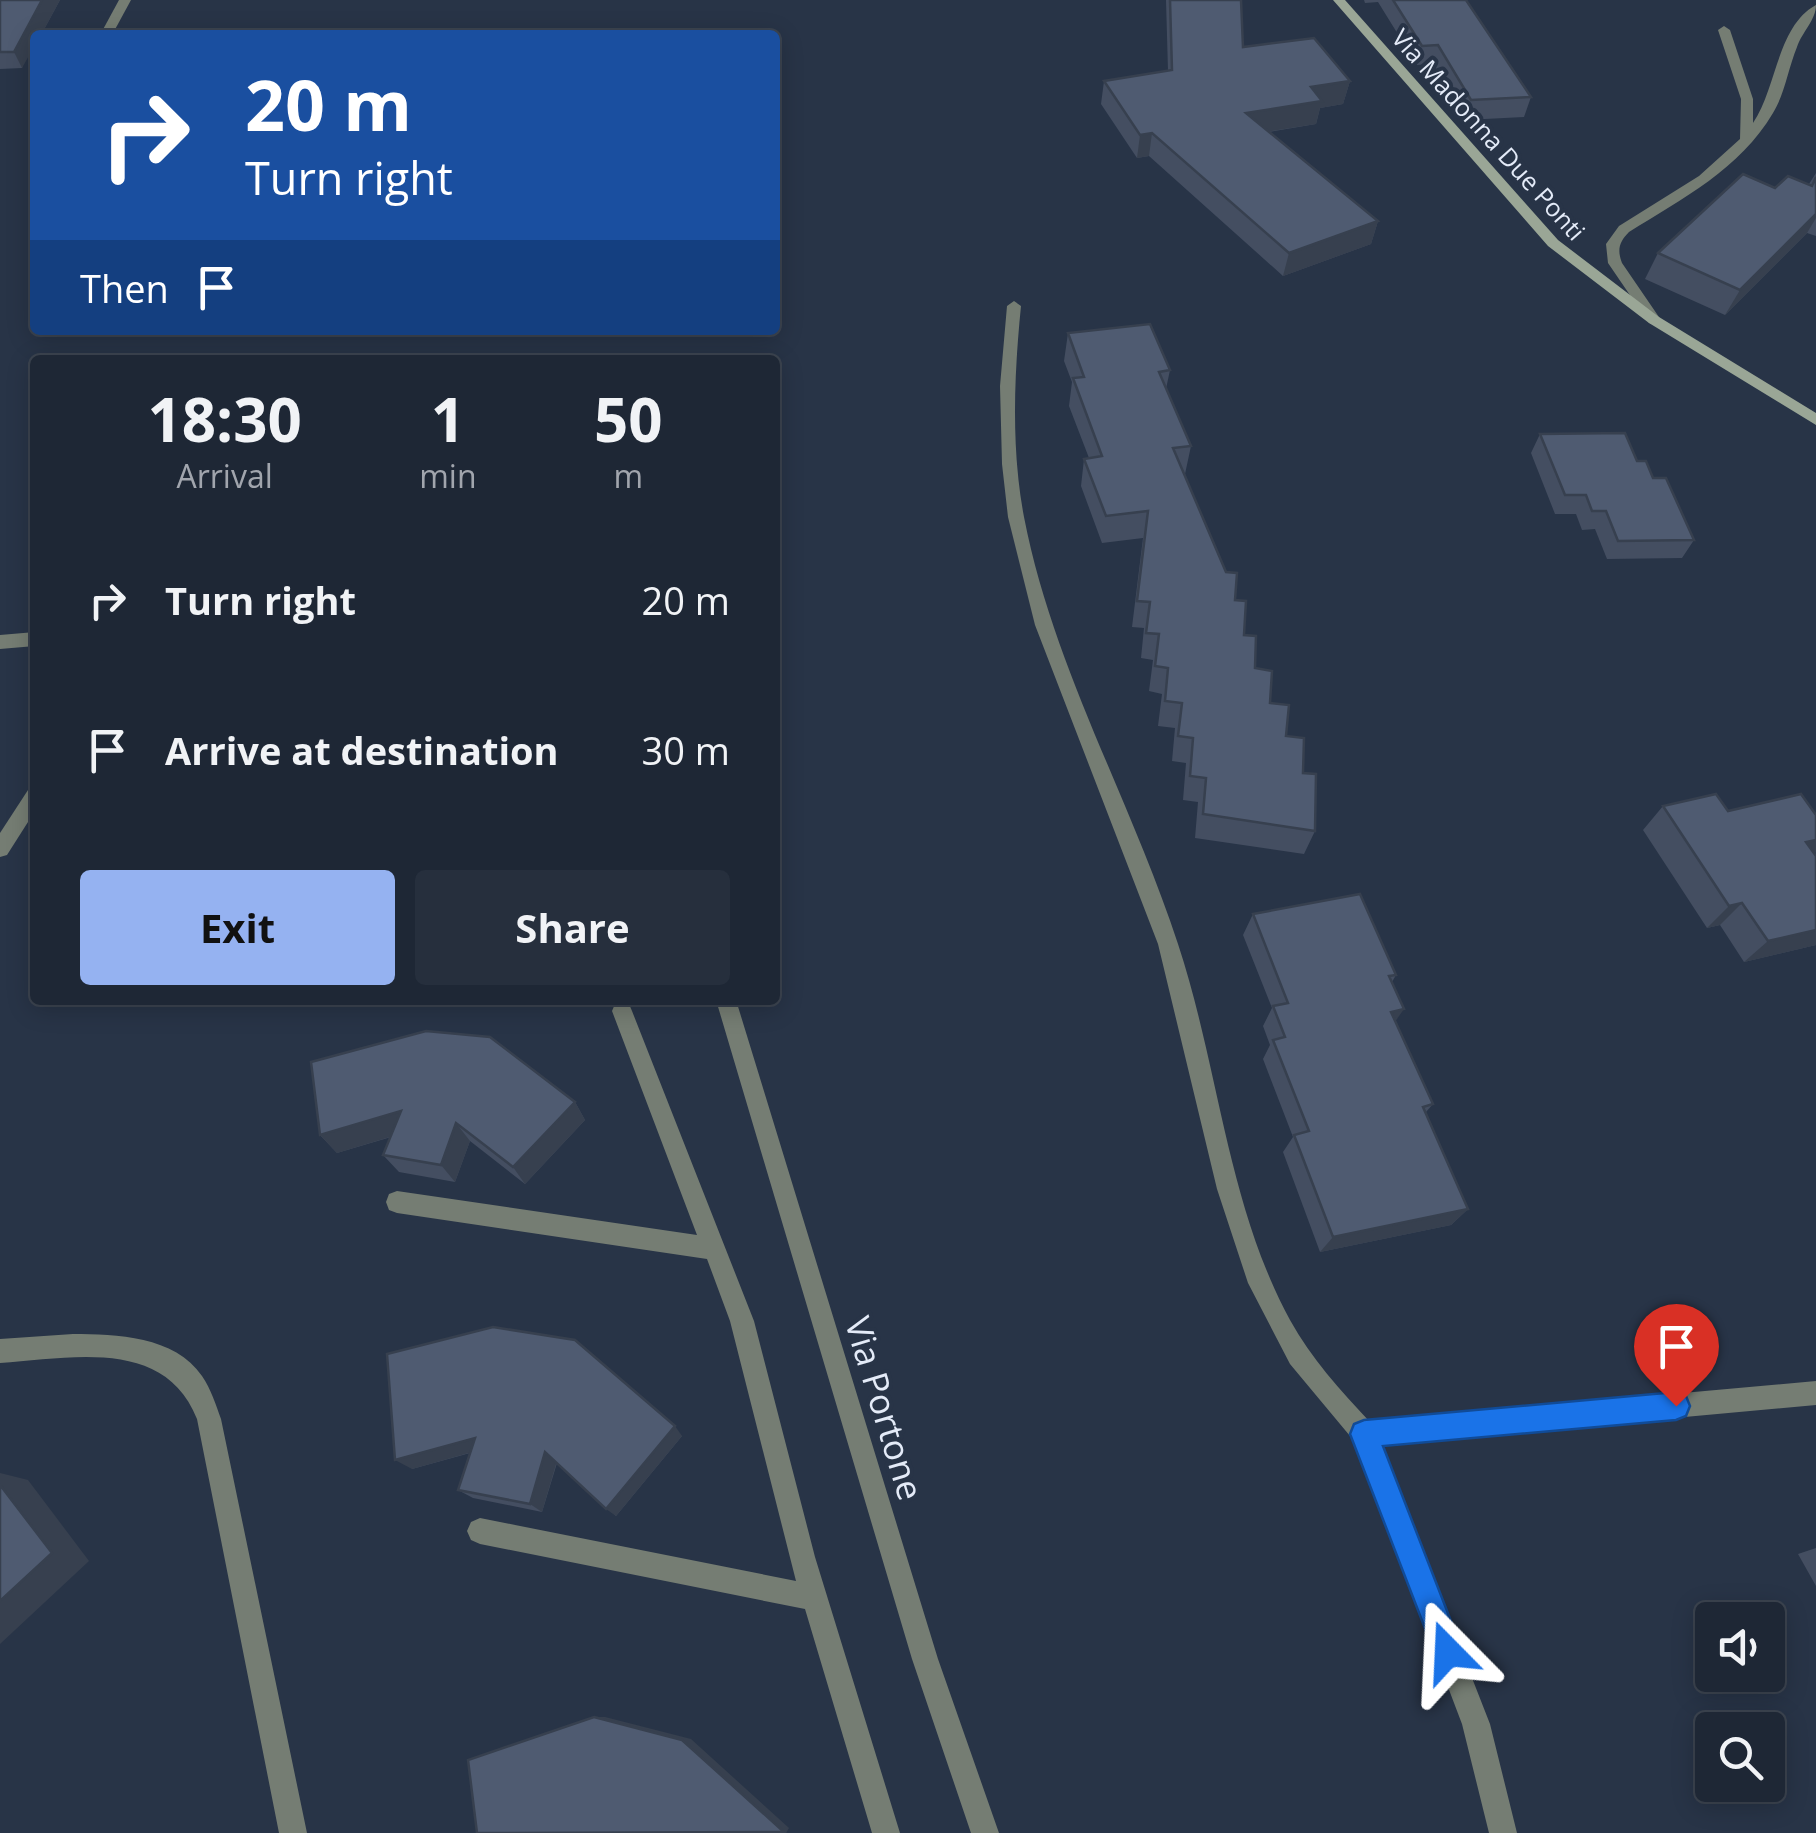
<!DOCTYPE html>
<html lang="en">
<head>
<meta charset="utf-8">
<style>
  body { margin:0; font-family:"Open Sans",sans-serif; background:#262f3d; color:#f1f3f6; height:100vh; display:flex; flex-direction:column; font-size:38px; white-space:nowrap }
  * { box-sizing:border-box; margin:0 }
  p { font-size:32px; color:#a1a5ad }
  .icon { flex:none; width:55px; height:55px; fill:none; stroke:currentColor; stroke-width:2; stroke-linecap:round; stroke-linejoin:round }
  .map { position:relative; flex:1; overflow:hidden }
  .drawer { position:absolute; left:30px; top:355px; width:750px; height:650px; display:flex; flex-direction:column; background:#1e2735; border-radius:10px; box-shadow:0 5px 25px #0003,0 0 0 2px #3c4450 }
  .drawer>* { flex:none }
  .hud { position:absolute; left:30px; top:30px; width:750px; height:305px; border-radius:10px; box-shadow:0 5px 25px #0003,0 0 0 2px #3c4450; background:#1a4fa0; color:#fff; overflow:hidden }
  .controls { position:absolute; left:1695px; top:1602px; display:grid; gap:20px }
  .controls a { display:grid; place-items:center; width:90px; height:90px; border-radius:10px; background:#1e2735; box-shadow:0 5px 25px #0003,0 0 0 2px #3c4450; font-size:50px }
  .pin { position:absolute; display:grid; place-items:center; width:85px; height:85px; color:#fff; margin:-102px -42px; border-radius:50% 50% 50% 0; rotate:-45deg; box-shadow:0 0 10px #0007 }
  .pin .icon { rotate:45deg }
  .me { position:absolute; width:110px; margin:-55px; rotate:339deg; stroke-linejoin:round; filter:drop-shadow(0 0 8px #0008) }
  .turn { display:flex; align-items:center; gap:35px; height:210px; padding:0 50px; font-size:45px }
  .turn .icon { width:130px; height:130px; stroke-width:2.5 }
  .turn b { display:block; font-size:70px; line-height:85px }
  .then { display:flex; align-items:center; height:95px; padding:0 50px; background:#0003; gap:20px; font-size:38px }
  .eta { display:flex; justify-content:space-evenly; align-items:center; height:170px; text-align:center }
  .eta b { font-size:60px; font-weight:700; line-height:70px }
  .button { display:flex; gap:20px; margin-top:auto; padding:20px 50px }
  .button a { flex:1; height:115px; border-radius:10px; background:#95b2f1; color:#111; font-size:40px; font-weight:700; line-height:115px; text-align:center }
  .button a+a { background:#262f3d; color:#f1f3f6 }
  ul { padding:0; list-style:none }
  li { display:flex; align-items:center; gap:30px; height:150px; padding:0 50px }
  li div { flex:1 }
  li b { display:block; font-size:38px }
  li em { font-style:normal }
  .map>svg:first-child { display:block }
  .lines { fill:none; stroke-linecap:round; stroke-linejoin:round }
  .service { fill:#757d73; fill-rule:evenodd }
  .minor { fill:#757d73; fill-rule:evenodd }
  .secondary { fill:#9aa696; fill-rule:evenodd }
  .wall { fill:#444e61 }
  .shaded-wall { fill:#37404f }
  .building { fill:#4f5b71; stroke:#37404f; stroke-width:2.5 }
  .route { fill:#1a73e8; stroke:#114b97; stroke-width:2.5 }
  .labels { text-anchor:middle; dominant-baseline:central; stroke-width:8; stroke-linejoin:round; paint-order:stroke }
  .far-street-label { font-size:25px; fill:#e4ebf8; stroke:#283447 }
  .near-street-label { font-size:35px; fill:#e4ebf8; stroke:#283447 }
</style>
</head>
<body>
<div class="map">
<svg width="1816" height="1833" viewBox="0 0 1816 1833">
  <rect width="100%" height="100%" fill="#283447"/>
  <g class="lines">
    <g class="service">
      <polygon points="35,787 35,811 7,855 0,857 0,833 28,790"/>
      <polygon points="622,1002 629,1004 632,1011 754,1321 815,1557 900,1833 872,1833 805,1609 480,1544 471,1540 467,1531 471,1522 480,1518 796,1581 730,1321 707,1259 397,1213 389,1210 386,1202 389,1194 397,1191 697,1235 612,1011 615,1004"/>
    </g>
    <g class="minor">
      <polygon points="119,0 131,0 112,35 100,35"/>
      <path d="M1816,5C1816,20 1802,32 1797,47C1788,69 1785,93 1773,113C1740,169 1682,199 1629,232C1619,242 1617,250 1622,263L1661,320L1654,325L1649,323L1608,263L1606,244L1619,226L1699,176L1740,139L1741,99L1718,30L1724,26L1730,30L1753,99V123C1777,88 1777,26 1816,5Z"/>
      <path d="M1014,301L1021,306C1014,376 1011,448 1024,517C1053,667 1131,800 1178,944C1219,1068 1227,1204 1290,1320C1311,1358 1340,1390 1369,1421L1816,1381V1405L1381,1445L1490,1724L1517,1833H1489L1462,1724L1355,1442L1290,1364L1248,1283L1217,1189L1158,944L1035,625L1008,517L1002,464L1000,386L1007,306Z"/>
      <polygon points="35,632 35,646 0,649 0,635"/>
      <polygon points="716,1000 736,1000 938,1659 999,1833 971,1833 912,1659"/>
      <path d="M73,1334C116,1334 175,1336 202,1376C211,1389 216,1405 221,1419L307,1833H279L197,1419C165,1337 71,1358 0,1363V1339Z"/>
    </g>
    <polygon class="secondary" points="1333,0 1345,0 1558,240 1659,317 1816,413 1816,425 1649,323 1548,246"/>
  </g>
  <g class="wall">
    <polygon points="0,0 60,0 41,35 35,35 22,68 0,69"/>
    <polygon points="1166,0 1241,0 1243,47 1350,81 1343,104 1320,108 1316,124 1269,132 1378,221 1371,244 1283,276 1149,156 1137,158 1101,104 1104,81 1168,71"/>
    <polygon points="1364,0 1466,0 1531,97 1524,117 1465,120 1432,64 1417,65 1378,2 1365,3"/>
    <polygon points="1816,173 1816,236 1807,233 1725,315 1645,279 1658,253 1775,188 1809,184"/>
    <polygon points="1068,333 1170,370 1166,389 1191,446 1185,474 1235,600 1244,635 1255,668 1303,773 1315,831 1304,854 1195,838 1198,802 1183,800 1186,763 1172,761 1175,728 1158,726 1162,694 1149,691 1153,660 1141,658 1144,628 1132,627 1143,538 1102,543 1081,486 1084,459 1089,458 1069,406 1072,382 1064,361"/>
    <polygon points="1540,434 1637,461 1653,478 1694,540 1682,558 1607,559 1595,529 1582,530 1576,514 1555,514 1531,453"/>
    <polygon points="1663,806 1816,815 1816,852 1814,853 1816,945 1744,962 1720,925 1707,928 1643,830"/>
    <polygon points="1253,914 1396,975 1392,982 1395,1021 1433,1104 1426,1112 1468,1209 1451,1225 1320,1252 1283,1152 1293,1137 1263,1059 1270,1045 1263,1026 1272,1008 1243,935"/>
    <polygon points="575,1102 585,1120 525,1184 470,1141 455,1182 399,1172 383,1155 391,1137 337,1153 320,1135"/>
    <polygon points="387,1354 682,1436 616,1516 557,1463 542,1512 473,1498 458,1490 470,1453 412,1469"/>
    <polygon points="1816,1548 1816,1586 1798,1554"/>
  </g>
  <g class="shaded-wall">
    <polygon points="42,0 60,0 41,35 35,35 35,45 22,68 14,52"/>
    <polygon points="1350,81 1343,104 1320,108 1316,124 1241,136 1246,113 1311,87"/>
    <polygon points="1152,133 1149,156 1137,158 1140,135"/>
    <polygon points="1816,214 1816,218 1807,233 1725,315 1740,290"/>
    <polygon points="1378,221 1371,244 1283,276 1289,253"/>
    <polygon points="1816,840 1816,852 1808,860 1806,842"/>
    <polygon points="1742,903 1720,925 1707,928 1729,906"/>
    <polygon points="1816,930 1816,945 1744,962 1768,941"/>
    <polygon points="1404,1009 1390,1029 1391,1012"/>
    <polygon points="575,1102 585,1120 525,1184 513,1167"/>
    <polygon points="401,1111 416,1129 337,1153 320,1135"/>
    <polygon points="456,1123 470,1141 455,1182 441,1165"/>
    <polygon points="1468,1209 1451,1225 1320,1252 1333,1237"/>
    <polygon points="675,1426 682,1436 616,1516 606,1509"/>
    <polygon points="475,1438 490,1447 412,1469 395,1460"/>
    <polygon points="545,1452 557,1461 542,1512 530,1504"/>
    <polygon points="0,1473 28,1480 89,1561 0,1644"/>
    <polygon points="594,1717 605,1717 691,1739 789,1828 786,1833 784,1833"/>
  </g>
  <g class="building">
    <polygon points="0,0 42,0 14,52 0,52"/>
    <polygon points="1170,0 1241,0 1243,47 1314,38 1350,81 1311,87 1322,101 1246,113 1378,221 1289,253 1152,133 1140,135 1104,81 1172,70"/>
    <polygon points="1393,0 1466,0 1531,97 1471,100 1438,45 1422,46"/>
    <polygon points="1743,174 1775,188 1788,176 1812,186 1816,177 1816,214 1740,290 1658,253"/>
    <polygon points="1150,324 1170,370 1159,372 1191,446 1173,448 1226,572 1237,573 1235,600 1246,601 1244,635 1256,636 1255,668 1272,671 1270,703 1289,705 1286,736 1304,738 1303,773 1316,774 1315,831 1203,814 1206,778 1190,776 1193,738 1178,736 1182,703 1165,701 1168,668 1155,666 1159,634 1146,633 1150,602 1137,601 1148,511 1106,516 1084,459 1102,456 1073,378 1084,377 1068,333"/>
    <polygon points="1625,433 1637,461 1646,461 1653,478 1666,478 1694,540 1618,541 1606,511 1592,511 1586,495 1565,495 1540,434"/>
    <polygon points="1716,794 1728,811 1801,794 1816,815 1816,840 1806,842 1816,856 1816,930 1768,941 1742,903 1729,906 1663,806"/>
    <polygon points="1360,894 1396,975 1389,976 1404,1009 1391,1012 1433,1104 1423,1107 1468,1209 1333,1237 1294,1135 1309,1131 1273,1040 1285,1037 1273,1006 1288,1003 1253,914"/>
    <polygon points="426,1031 490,1037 575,1102 513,1167 456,1123 441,1165 383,1155 401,1111 320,1135 311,1062"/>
    <polygon points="493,1327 575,1340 675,1426 606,1509 545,1452 530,1504 458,1490 475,1438 395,1460 387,1354"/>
    <polygon points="0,1485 52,1553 0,1601"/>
    <polygon points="594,1717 682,1740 784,1832 477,1833 468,1760"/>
  </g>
  <polygon class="route" points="1676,1392 1686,1396 1690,1406 1686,1416 1676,1420 1383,1446 1463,1652 1459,1662 1448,1667 1438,1662 1350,1434 1354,1424 1364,1420"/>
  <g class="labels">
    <g class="far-street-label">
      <text transform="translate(1489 134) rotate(48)">Via Madonna Due Ponti</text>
    </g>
    <g class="near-street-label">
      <text transform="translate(885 1408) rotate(73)">Via Portone</text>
    </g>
  </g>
</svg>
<div class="controls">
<a><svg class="icon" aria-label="sound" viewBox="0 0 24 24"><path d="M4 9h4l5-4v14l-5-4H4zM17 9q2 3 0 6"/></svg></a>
<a><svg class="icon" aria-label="search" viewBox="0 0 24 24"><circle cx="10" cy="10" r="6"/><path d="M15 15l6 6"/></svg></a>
</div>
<div class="pin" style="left:1676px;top:1406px;background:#d93025"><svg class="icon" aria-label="arrive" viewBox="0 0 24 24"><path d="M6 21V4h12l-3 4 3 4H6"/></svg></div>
<svg class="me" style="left:1448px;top:1652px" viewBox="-20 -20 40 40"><path d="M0-17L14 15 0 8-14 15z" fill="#1a73e8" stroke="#fff" stroke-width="4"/></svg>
<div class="hud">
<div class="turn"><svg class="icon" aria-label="right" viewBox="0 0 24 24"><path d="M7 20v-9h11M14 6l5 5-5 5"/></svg><div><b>20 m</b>Turn right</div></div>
<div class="then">Then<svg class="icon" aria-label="arrive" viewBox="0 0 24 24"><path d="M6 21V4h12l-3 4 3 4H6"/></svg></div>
</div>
<section class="drawer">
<div class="eta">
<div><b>18:30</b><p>Arrival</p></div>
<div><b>1</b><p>min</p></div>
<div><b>50</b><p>m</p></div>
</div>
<ul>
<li><svg class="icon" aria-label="right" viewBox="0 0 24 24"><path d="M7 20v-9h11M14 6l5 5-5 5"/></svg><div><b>Turn right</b></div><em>20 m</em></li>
<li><svg class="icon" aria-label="arrive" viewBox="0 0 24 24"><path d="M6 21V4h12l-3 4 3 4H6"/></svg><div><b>Arrive at destination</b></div><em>30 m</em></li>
</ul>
<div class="button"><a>Exit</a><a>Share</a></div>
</section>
</div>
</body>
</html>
